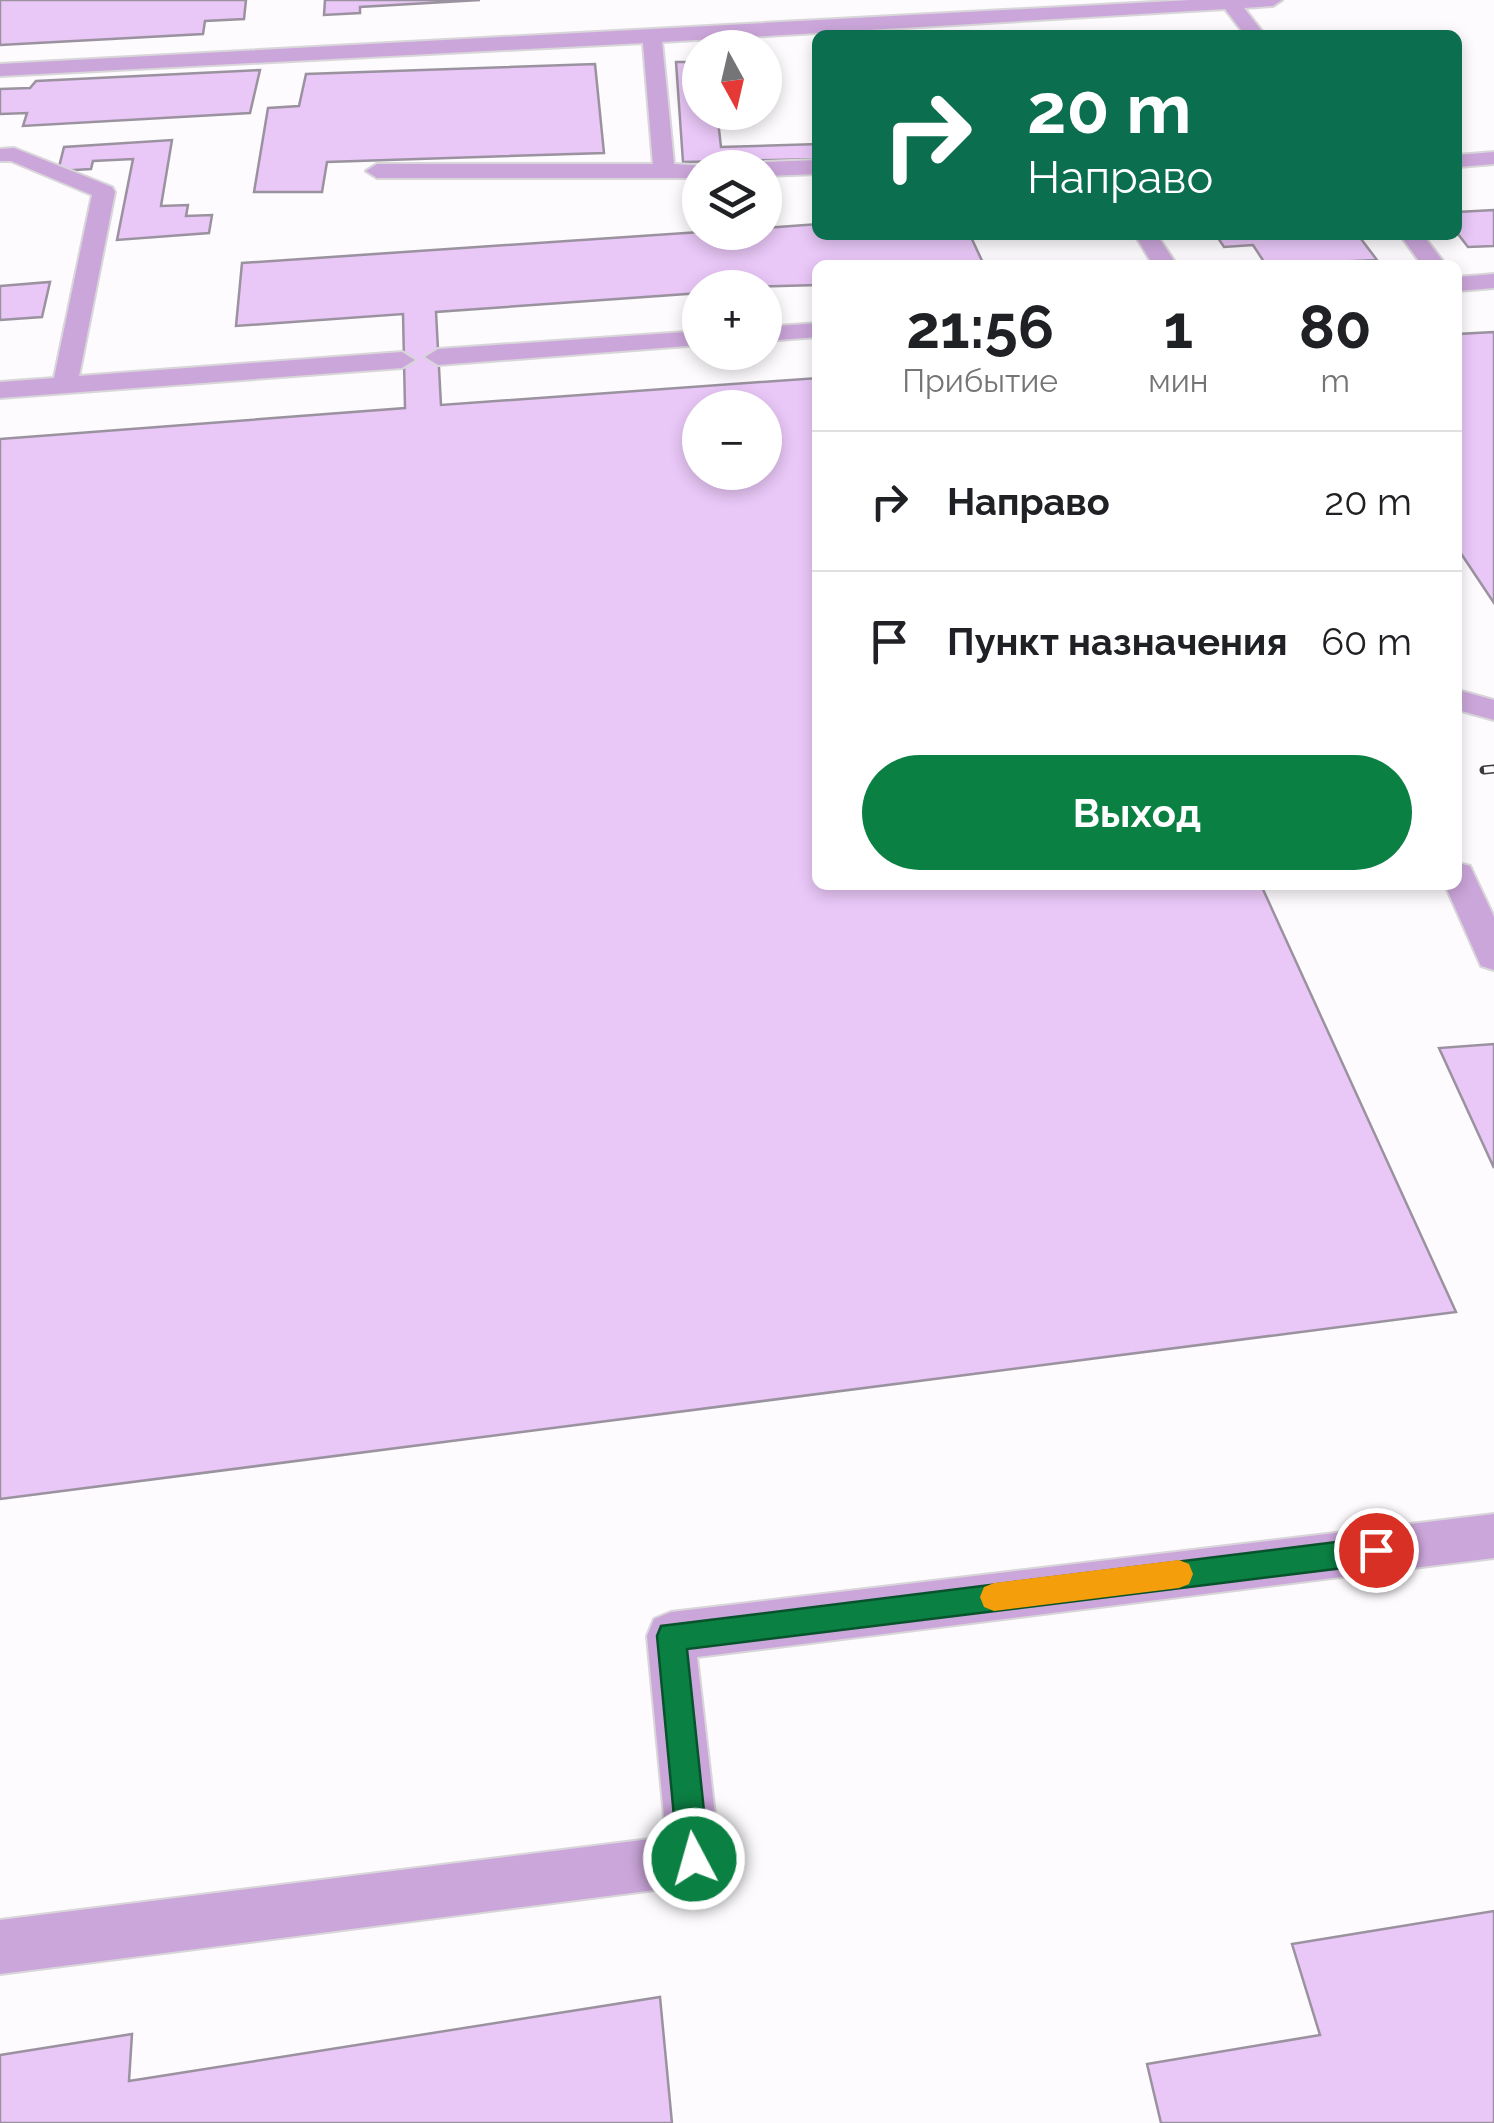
<!DOCTYPE html>
<html lang="ru">
<head>
<meta charset="utf-8">
<style>
  body { margin:0; font-family:Raleway,sans-serif; background:#f2f2f2; color:#202124; height:100vh; display:flex; flex-direction:column; font-size:38px; white-space:nowrap }
  * { box-sizing:border-box; margin:0 }
  p { font-size:32px; color:#757577 }
  .icon { flex:none; width:55px; height:55px; fill:none; stroke:currentColor; stroke-width:2; stroke-linecap:round; stroke-linejoin:round }
  .map { position:relative; flex:1; overflow:hidden }
  .drawer { position:absolute; left:812px; top:260px; width:650px; height:630px; display:flex; flex-direction:column; background:#fff; border-radius:15px; box-shadow:0 5px 15px #0003 }
  .drawer>* { flex:none }
  .guide { position:absolute; left:812px; top:30px; width:650px; height:210px; border-radius:15px; box-shadow:0 5px 15px #0003; background:#0b6e4f; color:#fff; overflow:hidden }
  .needle { width:65px; rotate:172deg }
  .controls { position:absolute; left:682px; top:30px; display:grid; gap:20px }
  .controls a { display:grid; place-items:center; width:100px; height:100px; border-radius:50%; background:#fff; box-shadow:0 5px 15px #0003; font-size:50px }
  .pin { position:absolute; display:grid; place-items:center; width:85px; height:85px; color:#fff; margin:-42px; border:5px solid #fff; border-radius:50%; box-shadow:0 2px 10px #0007 }
  .me { position:absolute; width:110px; margin:-55px; rotate:354deg; stroke-linejoin:round; filter:drop-shadow(0 0 8px #0008) }
  .turn { display:flex; align-items:center; gap:35px; height:210px; padding:0 50px; font-size:45px }
  .turn .icon { width:130px; height:130px; stroke-width:2.5 }
  .turn b { display:block; font-size:70px; line-height:85px }
  .eta { display:flex; justify-content:space-evenly; align-items:center; height:170px; text-align:center }
  .eta b { font-size:60px; font-weight:700; line-height:70px }
  .primary-button { display:flex; gap:20px; margin-top:auto; padding:20px 50px }
  .primary-button a { flex:1; height:115px; border-radius:60px; background:#0b8043; color:#fff; font-size:40px; font-weight:700; line-height:115px; text-align:center }
  ul { padding:0; list-style:none }
  li { display:flex; align-items:center; gap:30px; height:140px; padding:0 50px; border-top:2px solid #e0e0e0 }
  li div { flex:1 }
  li b { display:block; font-size:38px }
  li em { font-style:normal }
  .map>svg:first-child { display:block }
  .building { fill:#e9c7f7; stroke:#9b929f; stroke-width:2.5; fill-rule:evenodd }
  .lines { fill:none; stroke-linecap:round; stroke-linejoin:round }
  .service-casing { stroke:#d9d6da; stroke-width:4 }
  .service { fill:#cba6da; fill-rule:evenodd }
  .rail-casing { stroke:#3c393d; stroke-width:9 }
  .rail { stroke:#fdfbfe; stroke-width:6; stroke-dasharray:18; stroke-linecap:butt }
  .route { fill:#0b8043; stroke:#07532c; stroke-width:2.5 }
  .slow { fill:#f59e0b }
</style>
</head>
<body>
<div class="map">
<svg width="1494" height="2123" viewBox="0 0 1494 2123">
  <rect width="100%" height="100%" fill="#fdfbfe"/>
  <g class="building">
    <polygon points="0,0 246,0 244,19 205,21 203,34 0,45"/>
    <polygon points="325,0 480,0 360,7 360,13 324,15"/>
    <polygon points="676,62 700,62 700,112 717,112 721,147 818,144 818,159 683,162"/>
    <polygon points="595,64 604,153 327,162 322,192 254,192 268,108 299,106 306,74"/>
    <polygon points="260,70 250,113 23,126 27,113 0,114 0,89 30,88 36,81"/>
    <polygon points="172,140 161,206 188,205 186,216 212,215 209,233 117,240 133,159 93,161 91,169 58,171 64,147"/>
    <polygon points="1494,210 1494,246 1468,247 1458,234 1458,212"/>
    <path d="M818,224V235H970L984,265H818V285L700,288V293L436,312L441,405L818,378V885H1261L1456,1312L0,1499V439L405,408L403,314L236,326L242,263L700,232H765V228ZM700,408H765V472H700Z"/>
    <polygon points="1216,235 1358,235 1377,260 1266,265 1253,245 1224,247"/>
    <polygon points="50,282 42,317 0,320 0,286"/>
    <polygon points="1494,332 1494,603 1458,549 1458,334"/>
    <polygon points="1494,1044 1494,1168 1439,1048"/>
    <polygon points="1494,1911 1494,2123 1161,2123 1147,2064 1320,2035 1292,1944"/>
    <polygon points="660,1997 672,2123 0,2123 0,2055 132,2034 129,2081"/>
  </g>
  <g class="lines">
    <defs>
      <g id="service">
        <polygon points="1191,0 1282,0 1273,6 1244,8 1265,35 1245,35 1225,9 662,42 674,164 708,166 700,168 700,178 377,178 366,171 377,164 653,164 643,43 0,76 0,64"/>
        <polygon points="14,148 112,187 115,192 79,376 402,352 415,360 402,368 0,398 0,382 54,378 92,195 11,161 0,161 0,149"/>
        <polygon points="1494,152 1494,164 1458,167 1458,155"/>
        <polygon points="818,160 818,174 765,176 765,168 755,168 765,162"/>
        <polygon points="1135,235 1157,235 1177,265 1153,265"/>
        <polygon points="1400,235 1423,235 1446,265 1422,265"/>
        <polygon points="1494,274 1494,288 1458,291 1458,277"/>
        <polygon points="818,323 818,337 765,341 765,327"/>
        <polygon points="700,331 700,345 438,365 425,357 438,349"/>
        <polygon points="1458,690 1494,700 1494,720 1458,710"/>
        <polygon points="1458,863 1470,866 1494,917 1494,970 1481,966 1445,885 1458,885"/>
        <polygon points="1494,1514 1494,1558 697,1657 720,1859 712,1877 694,1885 0,1974 0,1920 666,1837 647,1636 654,1619 671,1612"/>
      </g>
    </defs>
    <use href="#service" class="service-casing"/>
    <use href="#service" class="service"/>
    <defs>
      <polyline id="rail" points="1484,770 1494,769"/>
    </defs>
    <use href="#rail" class="rail-casing"/>
    <use href="#rail" class="rail"/>
  </g>
  <polygon class="route" points="1376,1537 1386,1541 1390,1550 1386,1560 1376,1564 687,1649 709,1859 705,1870 694,1874 683,1870 678,1859 657,1636 661,1626"/>
  <polygon class="slow" points="1179,1560 1189,1564 1193,1574 1189,1584 1179,1588 994,1611 984,1607 980,1597 984,1587 994,1583"/>
</svg>
<div class="controls">
<a><svg class="needle" viewBox="-14 -14 28 28"><path d="M0-13l5 13h-10z" fill="#e53935"/><path d="M0 13l5-13h-10z" fill="#757577"/></svg></a>
<a><svg class="icon" aria-label="layers" viewBox="0 0 24 24"><path d="M12 4l9 5-9 5-9-5zM3 14l9 5 9-5"/></svg></a>
<a>+</a>
<a>−</a>
</div>
<div class="pin" style="left:1376px;top:1550px;background:#d93025"><svg class="icon" aria-label="arrive" viewBox="0 0 24 24"><path d="M6 21V4h12l-3 4 3 4H6"/></svg></div>
<svg class="me" style="left:694px;top:1859px" viewBox="-20 -20 40 40"><circle r="17" fill="#0b8043" stroke="#fff" stroke-width="3"/><path d="M0-11L8 9 0 5-8 9z" fill="#fff"/></svg>
<div class="guide">
<div class="turn"><svg class="icon" aria-label="right" viewBox="0 0 24 24"><path d="M7 20v-9h11M14 6l5 5-5 5"/></svg><div><b>20 m</b>Направо</div></div>
</div>
<section class="drawer">
<div class="eta">
<div><b>21:56</b><p>Прибытие</p></div>
<div><b>1</b><p>мин</p></div>
<div><b>80</b><p>m</p></div>
</div>
<ul>
<li><svg class="icon" aria-label="right" viewBox="0 0 24 24"><path d="M7 20v-9h11M14 6l5 5-5 5"/></svg><div><b>Направо</b></div><em>20 m</em></li>
<li><svg class="icon" aria-label="arrive" viewBox="0 0 24 24"><path d="M6 21V4h12l-3 4 3 4H6"/></svg><div><b>Пункт назначения</b></div><em>60 m</em></li>
</ul>
<div class="primary-button"><a>Выход</a></div>
</section>
</div>
</body>
</html>
